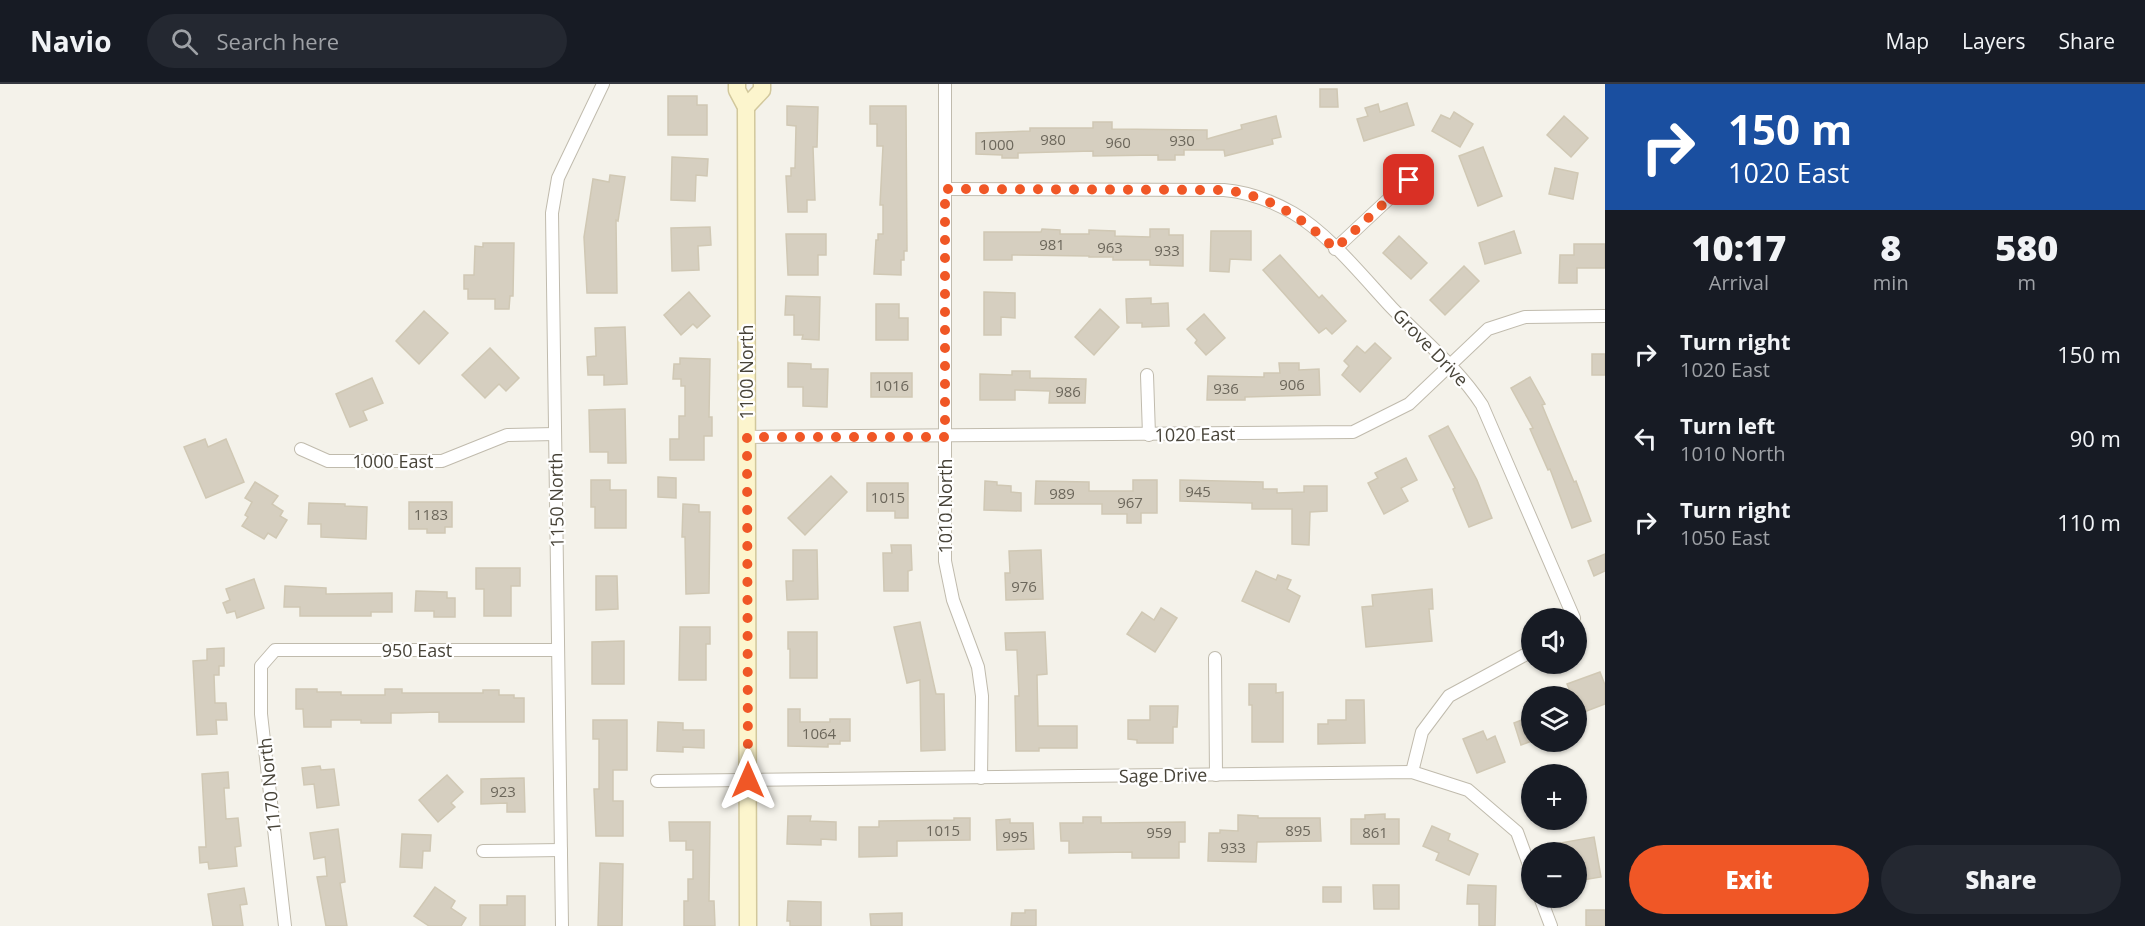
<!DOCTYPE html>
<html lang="en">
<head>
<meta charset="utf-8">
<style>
  body { margin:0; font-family:"Open Sans",sans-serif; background:#242831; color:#f1f3f6; height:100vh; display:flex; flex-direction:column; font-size:22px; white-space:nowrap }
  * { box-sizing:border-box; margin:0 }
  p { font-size:20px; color:#9ea1a6 }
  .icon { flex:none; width:33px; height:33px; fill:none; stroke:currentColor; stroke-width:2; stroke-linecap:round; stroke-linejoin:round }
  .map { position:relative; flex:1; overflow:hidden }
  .side { display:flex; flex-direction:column; background:#171b24; width:540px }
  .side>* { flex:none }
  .banner { background:#1a4fa0; color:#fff; overflow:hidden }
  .controls { position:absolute; left:1521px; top:524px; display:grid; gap:12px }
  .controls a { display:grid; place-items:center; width:66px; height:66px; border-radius:50%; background:#171b24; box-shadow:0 2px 4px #0004; font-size:30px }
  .pin { position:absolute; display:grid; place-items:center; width:51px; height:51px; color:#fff; margin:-26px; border-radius:12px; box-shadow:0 3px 9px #0006 }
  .me { position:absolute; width:66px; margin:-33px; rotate:0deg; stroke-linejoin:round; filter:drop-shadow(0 0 4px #0008) }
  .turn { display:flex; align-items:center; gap:21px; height:126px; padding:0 24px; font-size:27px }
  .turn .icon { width:78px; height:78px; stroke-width:2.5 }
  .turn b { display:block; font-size:42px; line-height:51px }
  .eta { display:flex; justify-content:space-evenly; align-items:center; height:102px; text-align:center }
  .eta b { font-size:36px; font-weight:800; line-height:42px }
  .action { display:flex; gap:12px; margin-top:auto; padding:12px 24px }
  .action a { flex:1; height:69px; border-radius:36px; background:#f05726; color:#fff; font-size:24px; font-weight:800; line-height:69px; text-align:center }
  .action a+a { background:#242831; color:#f1f3f6 }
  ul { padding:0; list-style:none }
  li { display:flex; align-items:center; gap:18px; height:84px; padding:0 24px }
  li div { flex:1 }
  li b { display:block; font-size:22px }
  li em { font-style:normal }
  header { display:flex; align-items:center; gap:36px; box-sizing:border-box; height:84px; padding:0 30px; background:#171b24; border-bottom:2px solid #363941 }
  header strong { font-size:28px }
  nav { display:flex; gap:33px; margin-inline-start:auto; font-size:21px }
  .search { width:420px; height:54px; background:#242831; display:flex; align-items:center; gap:15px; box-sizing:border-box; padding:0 21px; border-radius:33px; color:#9ea1a6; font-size:22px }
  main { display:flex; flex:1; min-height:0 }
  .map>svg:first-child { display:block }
  .building { fill:#d6cfc0; stroke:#d0c8b4; stroke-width:1.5 }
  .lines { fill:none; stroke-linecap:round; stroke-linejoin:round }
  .street-casing { stroke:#c0bbad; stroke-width:14 }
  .secondary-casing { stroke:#d2c89c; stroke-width:19 }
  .street { stroke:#fff; stroke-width:12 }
  .secondary { stroke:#fcf5cd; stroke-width:16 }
  .route { stroke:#f05726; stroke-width:10; stroke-dasharray:0 18 }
  .labels { text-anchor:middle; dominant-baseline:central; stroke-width:4.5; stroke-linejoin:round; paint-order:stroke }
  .number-label { font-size:15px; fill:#6c675b }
  .street-label { font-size:18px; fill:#484439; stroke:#fff }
</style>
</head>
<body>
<header>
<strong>Navio</strong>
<div class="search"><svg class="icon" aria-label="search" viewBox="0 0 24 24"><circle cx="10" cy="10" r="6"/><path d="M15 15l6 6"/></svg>Search here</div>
<nav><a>Map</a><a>Layers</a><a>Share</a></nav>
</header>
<main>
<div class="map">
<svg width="1605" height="842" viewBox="0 0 1605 842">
  <rect width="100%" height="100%" fill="#f4f2ea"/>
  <g class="building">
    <polygon points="1320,5 1337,5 1338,23 1320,23"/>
    <polygon points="668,12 697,12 697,21 707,21 707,51 668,51"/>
    <polygon points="1407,19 1414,41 1364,57 1357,35 1368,32 1365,24 1378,20 1380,28"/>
    <polygon points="787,22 818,23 817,63 813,63 815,116 807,116 807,128 788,128 786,92 791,92 791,84 795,84 796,42 787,41"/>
    <polygon points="870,22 906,22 907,167 904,167 904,176 901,176 901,191 874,190 876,156 878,156 878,150 883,150 883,121 880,121 883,62 877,62 877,40 870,40"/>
    <polygon points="1454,28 1473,40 1460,63 1432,47 1441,31 1450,35"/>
    <polygon points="1276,32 1281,53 1272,55 1273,60 1225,72 1224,66 1184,66 1184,71 1175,71 1175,76 1158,76 1158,71 1093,72 1093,67 1018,69 1018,74 1002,74 1002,71 976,70 976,49 1030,47 1030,44 1093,44 1093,38 1112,38 1112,45 1207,46 1207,55 1242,45 1241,41"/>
    <polygon points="1564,32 1588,54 1571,73 1547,51"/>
    <polygon points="1483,63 1502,112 1478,122 1459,72"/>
    <polygon points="672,73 708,75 707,92 696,91 695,117 671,116"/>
    <polygon points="1555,84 1578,89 1573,115 1549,110"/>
    <polygon points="610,91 625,93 618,137 616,136 617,209 587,209 584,153 593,95 609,98"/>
    <polygon points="710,143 711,161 698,162 699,186 672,187 671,144"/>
    <polygon points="1042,145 1060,146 1060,150 1089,150 1089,146 1115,147 1115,152 1150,153 1150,145 1169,145 1169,151 1183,151 1183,182 1150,181 1150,176 1113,176 1113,173 1089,173 1089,172 1012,171 1012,176 984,176 984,148 1041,148"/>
    <polygon points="1211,147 1251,147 1251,176 1230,175 1229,188 1210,187"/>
    <polygon points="1514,147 1521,169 1485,180 1479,159"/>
    <polygon points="786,150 826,150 826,171 818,171 818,191 788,191"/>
    <polygon points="1399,152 1427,179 1411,195 1383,169"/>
    <polygon points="483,159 514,159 513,212 510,212 509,225 495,225 495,215 468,215 468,205 464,205 464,191 474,191 475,162 483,163"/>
    <polygon points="1574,160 1605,160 1605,184 1577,184 1577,199 1559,199 1560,171 1574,171"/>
    <polygon points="1280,171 1319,214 1322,211 1346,237 1332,250 1326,244 1319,249 1263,186"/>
    <polygon points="1464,182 1479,197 1445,231 1430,216"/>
    <polygon points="689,208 710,232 697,244 693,240 681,251 664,231"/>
    <polygon points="984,208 1015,209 1015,234 1001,233 1001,251 984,251"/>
    <polygon points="786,212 820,213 819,256 802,255 803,251 794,251 794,231 785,231"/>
    <polygon points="1151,214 1151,220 1168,219 1169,242 1142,243 1142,239 1127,239 1126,215"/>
    <polygon points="876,220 899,220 899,234 908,234 908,256 876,256"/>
    <polygon points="1100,225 1119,243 1094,271 1075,253"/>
    <polygon points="424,227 448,249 419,280 396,257"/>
    <polygon points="1204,230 1225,254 1206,271 1195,259 1197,256 1187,245"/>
    <polygon points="625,243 627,300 604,301 604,291 588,291 587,273 596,272 595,244"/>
    <polygon points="1375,259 1391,274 1360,308 1342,291 1349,282 1344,277 1357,262 1365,269"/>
    <polygon points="490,264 519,294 506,307 499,300 485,314 462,291"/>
    <rect x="1592" y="270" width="13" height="21"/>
    <polygon points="680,274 710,275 709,333 712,333 712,352 704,352 704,376 670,376 670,355 679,355 679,332 685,332 685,302 681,302 681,295 673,295 674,280 680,280"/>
    <polygon points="788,279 811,280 811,285 828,285 827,323 803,322 803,303 788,303"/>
    <polygon points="1279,279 1299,279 1299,286 1319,285 1320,311 1245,313 1245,316 1207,316 1208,292 1264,293 1264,289 1280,289"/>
    <polygon points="1012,287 1030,287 1030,294 1086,295 1085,319 1049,319 1050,307 1015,306 1015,316 980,316 980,290 1012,291"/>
    <rect x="871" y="289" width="41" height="24"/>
    <polygon points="1530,293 1545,320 1542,321 1574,398 1576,397 1591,437 1572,444 1550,385 1548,386 1530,345 1533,344 1511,304"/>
    <polygon points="372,294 383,319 363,327 367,336 350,343 336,310"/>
    <polygon points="625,325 626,379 608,379 608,368 590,368 589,326"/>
    <polygon points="1448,342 1477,396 1492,434 1469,443 1453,405 1455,404 1429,352"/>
    <polygon points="205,355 208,363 226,355 244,398 206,414 184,363"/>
    <polygon points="1406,374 1417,396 1401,404 1408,417 1384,430 1368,399 1378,394 1375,389"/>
    <polygon points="831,392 847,408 805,451 788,434"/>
    <polygon points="658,393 676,394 676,414 658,413"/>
    <polygon points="591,396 610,396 610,406 626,406 626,444 595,444 595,423 591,423"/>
    <polygon points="1133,396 1157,396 1157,429 1141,429 1141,439 1127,439 1127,430 1102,430 1102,420 1035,420 1036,397 1089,398 1089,407 1133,407"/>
    <polygon points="1180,396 1263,398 1263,405 1277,405 1277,409 1304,408 1304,402 1327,402 1327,427 1310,428 1309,461 1292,460 1292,425 1252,425 1252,419 1180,417"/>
    <polygon points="985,397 997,398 997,401 1011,402 1011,408 1021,409 1021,427 984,426"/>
    <polygon points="255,398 278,412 272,420 283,427 280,432 287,436 276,454 268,449 264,455 242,442 248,433 245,431 252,418 245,414"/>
    <polygon points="867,399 908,399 908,434 895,434 895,427 867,427"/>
    <polygon points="409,418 452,418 452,443 445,443 445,449 427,449 427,445 409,445"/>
    <polygon points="309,419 345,420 345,422 367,423 366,455 321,453 321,440 308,440"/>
    <polygon points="683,420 699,421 699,428 710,428 709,509 686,510 685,453 682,453"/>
    <polygon points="891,461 911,461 912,486 908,487 908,507 884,507 883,469 892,469"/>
    <polygon points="793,466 817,466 818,515 787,516 786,497 793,497"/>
    <polygon points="1041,466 1043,515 1006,516 1005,489 1010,489 1009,467"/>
    <polygon points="1605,470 1605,487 1594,492 1588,477"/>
    <polygon points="476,484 520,484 520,502 511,502 511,532 484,532 484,505 476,505"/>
    <polygon points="1256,487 1276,496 1278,491 1291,496 1287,505 1300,512 1289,538 1242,517"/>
    <polygon points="596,492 617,492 618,525 596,526"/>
    <polygon points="254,495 264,524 237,534 235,527 227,529 223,519 230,516 226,505"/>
    <polygon points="285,502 326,504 326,510 392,509 392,528 371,528 371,532 300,532 300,523 284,523"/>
    <polygon points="1432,505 1433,525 1429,525 1432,557 1366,563 1362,523 1373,522 1372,511"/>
    <polygon points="416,507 447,508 447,514 455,514 455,533 434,533 434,527 415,527"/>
    <polygon points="1161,524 1177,534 1155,568 1127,550 1142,528 1154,536"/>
    <polygon points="920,538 936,610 944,610 945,666 921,667 920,596 907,599 894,543"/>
    <polygon points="680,543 710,543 710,560 706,560 706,596 679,596"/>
    <polygon points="788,548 817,548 817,594 790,594 790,565 788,565"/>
    <polygon points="1045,548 1047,590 1037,591 1038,642 1077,642 1077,664 1039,664 1039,667 1016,667 1015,612 1019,612 1017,566 1006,566 1005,549"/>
    <polygon points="624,557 624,600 592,600 592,558"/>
    <polygon points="224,564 224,582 219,582 219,591 214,591 215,619 226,619 227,636 216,636 217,650 197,651 193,577 207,576 207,565"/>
    <polygon points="1600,588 1605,601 1605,620 1584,628 1578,612 1572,612 1567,600"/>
    <polygon points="1249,600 1276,600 1276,609 1283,608 1283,658 1252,658 1252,621 1249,621"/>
    <polygon points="296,605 317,605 317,608 341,608 341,611 385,611 385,605 402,605 402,609 483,609 483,606 499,606 499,611 514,611 514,614 524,614 524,638 439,638 439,628 402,629 391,629 391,639 361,639 361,636 331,636 331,643 304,643 303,625 296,625"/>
    <polygon points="1346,616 1364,616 1365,659 1318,660 1318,640 1328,640 1328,636 1346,636"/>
    <polygon points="1150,622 1178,622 1177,643 1173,643 1173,659 1137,659 1137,656 1128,655 1128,636 1150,636"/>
    <polygon points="788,625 800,625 800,638 830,638 830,635 850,635 850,657 840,657 840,660 828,660 828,663 788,662"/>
    <polygon points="1532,632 1532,657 1521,661 1514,639"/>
    <polygon points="593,636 627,636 627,686 613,686 613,717 623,717 623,752 596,752 594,705 599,705 599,655 593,655"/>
    <polygon points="658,638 683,639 683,646 704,646 704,664 683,663 683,668 657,667"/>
    <polygon points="1483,647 1487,656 1495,652 1505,678 1477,689 1463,655"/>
    <polygon points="320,682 321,686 334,685 339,721 317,724 314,700 304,701 302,684"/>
    <polygon points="228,688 229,704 224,704 226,735 238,734 241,762 235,763 237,782 209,785 208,778 200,779 199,763 206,763 202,690"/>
    <polygon points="447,691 463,708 451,719 455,723 438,738 419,716"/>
    <polygon points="524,694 525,728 507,728 507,719 481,720 481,695"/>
    <polygon points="1385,730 1385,735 1399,735 1399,760 1351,760 1351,735 1365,735 1365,731"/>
    <polygon points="1238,731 1258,732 1258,734 1320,734 1321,757 1257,758 1256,778 1208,777 1209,749 1220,749 1220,746 1238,747"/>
    <polygon points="788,732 811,732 810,737 836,738 836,756 821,755 821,761 787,760"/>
    <polygon points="1083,733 1101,733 1101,739 1185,738 1185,758 1179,758 1179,774 1132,774 1132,768 1069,769 1069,757 1061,757 1060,739 1083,739"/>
    <polygon points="954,734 970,734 970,756 897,757 897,772 859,773 859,743 879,743 879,737 954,736"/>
    <polygon points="1010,735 1010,739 1033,739 1034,765 997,766 996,736"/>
    <polygon points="669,738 710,738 709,817 714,817 715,842 684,842 684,817 688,817 688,795 693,795 693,766 686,766 686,757 670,757"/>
    <polygon points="1432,742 1450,750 1448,756 1478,770 1469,791 1436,776 1439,769 1423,762"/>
    <polygon points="338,745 345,798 340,799 347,842 326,842 317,793 327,792 325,773 314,775 310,749"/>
    <polygon points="402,750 431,751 430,767 423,767 422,784 400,783"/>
    <polygon points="1594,753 1601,793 1576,797 1576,768 1544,768 1543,762"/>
    <polygon points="600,779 623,780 622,842 598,842"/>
    <polygon points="1373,801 1399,801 1399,825 1374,825"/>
    <polygon points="1468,801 1496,802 1495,842 1479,842 1479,820 1467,820"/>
    <polygon points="435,803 455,817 451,824 466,834 461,842 429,842 414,832"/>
    <rect x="1323" y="803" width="18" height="15"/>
    <polygon points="244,804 247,820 240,821 243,842 213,842 208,810"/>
    <polygon points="507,812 525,812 525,842 480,842 480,821 507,821"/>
    <polygon points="788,817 821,818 821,842 790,842 790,837 787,837"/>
    <polygon points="1025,826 1036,826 1036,842 1011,842 1012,829 1025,829"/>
    <rect x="1586" y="826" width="19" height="16"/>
    <polygon points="902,829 902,842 871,842 870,830"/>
  </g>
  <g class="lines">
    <defs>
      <g id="street">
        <polyline points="945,0 945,477 953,516 978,583 982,612 981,694"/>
        <path d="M945,105L1224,106C1248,108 1272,117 1293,129C1328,149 1364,194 1392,224C1423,256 1458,284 1482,321L1574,534"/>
        <polyline points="1335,165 1409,96"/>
        <polyline points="1147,291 1149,351"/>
        <polyline points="746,353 1353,348 1409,320 1488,245 1525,233 1605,232"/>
        <polyline points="301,365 328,377 442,377 507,351 555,350"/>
        <polyline points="1215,574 1216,691"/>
        <polyline points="1412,688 1422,648 1449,612 1532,567"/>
        <polyline points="657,697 1412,688 1468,706 1517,748 1532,789"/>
        <polyline points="483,767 561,766"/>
        <polyline points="1540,813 1551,842"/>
        <polyline points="285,842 261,630 261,582 275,566 558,566"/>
        <polyline points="562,842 552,129 558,94 603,0"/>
      </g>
      <g id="secondary">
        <polyline points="737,0 737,6 746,23 748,842"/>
        <polyline points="746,23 762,6 762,0"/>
      </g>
    </defs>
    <use href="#street" class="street-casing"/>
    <use href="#secondary" class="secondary-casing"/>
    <use href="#street" class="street"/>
    <use href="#secondary" class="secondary"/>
  </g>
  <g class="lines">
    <path class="route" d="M748,696L747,353H945V105L1224,106C1269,111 1303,134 1335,165L1409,96"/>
  </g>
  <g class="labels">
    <g class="number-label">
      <text x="1053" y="55">980</text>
      <text x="1182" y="56">930</text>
      <text x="1118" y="58">960</text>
      <text x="997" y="60">1000</text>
      <text x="1052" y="160">981</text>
      <text x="1110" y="163">963</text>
      <text x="1167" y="166">933</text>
      <text x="1292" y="300">906</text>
      <text x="892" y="301">1016</text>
      <text x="1226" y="304">936</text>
      <text x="1068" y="307">986</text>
      <text x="1198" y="407">945</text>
      <text x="1062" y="409">989</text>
      <text x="888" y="413">1015</text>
      <text x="1130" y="418">967</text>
      <text x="431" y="430">1183</text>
      <text x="1024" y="502">976</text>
      <text x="819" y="649">1064</text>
      <text x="503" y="707">923</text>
      <text x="943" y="746">1015</text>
      <text x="1298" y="746">895</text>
      <text x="1159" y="748">959</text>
      <text x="1375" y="748">861</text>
      <text x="1015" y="752">995</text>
      <text x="1233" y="763">933</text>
    </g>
    <g class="street-label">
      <text transform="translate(1431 263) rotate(46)">Grove Drive</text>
      <text transform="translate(746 288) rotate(-90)">1100 North</text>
      <text transform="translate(1195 350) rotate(-1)">1020 East</text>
      <text x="393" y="377">1000 East</text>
      <text transform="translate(556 416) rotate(-91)">1150 North</text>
      <text transform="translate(945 422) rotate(-90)">1010 North</text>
      <text x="417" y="566">950 East</text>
      <text transform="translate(1163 691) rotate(-1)">Sage Drive</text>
      <text transform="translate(269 701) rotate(-96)">1170 North</text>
    </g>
  </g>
</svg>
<div class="controls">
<a><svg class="icon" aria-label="sound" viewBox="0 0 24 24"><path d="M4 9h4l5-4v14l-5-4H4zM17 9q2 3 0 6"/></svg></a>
<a><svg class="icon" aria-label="layers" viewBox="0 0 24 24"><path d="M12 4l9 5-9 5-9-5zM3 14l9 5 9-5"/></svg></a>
<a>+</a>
<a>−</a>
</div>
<div class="pin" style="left:1409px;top:96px;background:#d93025"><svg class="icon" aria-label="arrive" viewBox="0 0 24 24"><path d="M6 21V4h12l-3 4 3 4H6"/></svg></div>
<svg class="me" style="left:748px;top:696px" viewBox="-20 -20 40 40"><path d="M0-17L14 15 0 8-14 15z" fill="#f05726" stroke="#fff" stroke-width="4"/></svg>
</div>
<section class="side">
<div class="banner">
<div class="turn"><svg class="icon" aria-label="right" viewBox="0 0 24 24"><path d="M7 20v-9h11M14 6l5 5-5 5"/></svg><div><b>150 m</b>1020 East</div></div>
</div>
<div class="eta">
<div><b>10:17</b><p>Arrival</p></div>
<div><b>8</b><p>min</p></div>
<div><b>580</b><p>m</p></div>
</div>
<ul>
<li><svg class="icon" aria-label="right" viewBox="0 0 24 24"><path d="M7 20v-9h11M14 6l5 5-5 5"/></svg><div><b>Turn right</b><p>1020 East</p></div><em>150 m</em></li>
<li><svg class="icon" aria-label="left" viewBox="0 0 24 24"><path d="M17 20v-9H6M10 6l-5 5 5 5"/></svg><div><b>Turn left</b><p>1010 North</p></div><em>90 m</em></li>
<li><svg class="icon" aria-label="right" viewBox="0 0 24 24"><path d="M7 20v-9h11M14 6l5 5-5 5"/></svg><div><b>Turn right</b><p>1050 East</p></div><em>110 m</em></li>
</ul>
<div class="action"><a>Exit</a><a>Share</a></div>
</section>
</main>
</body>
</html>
